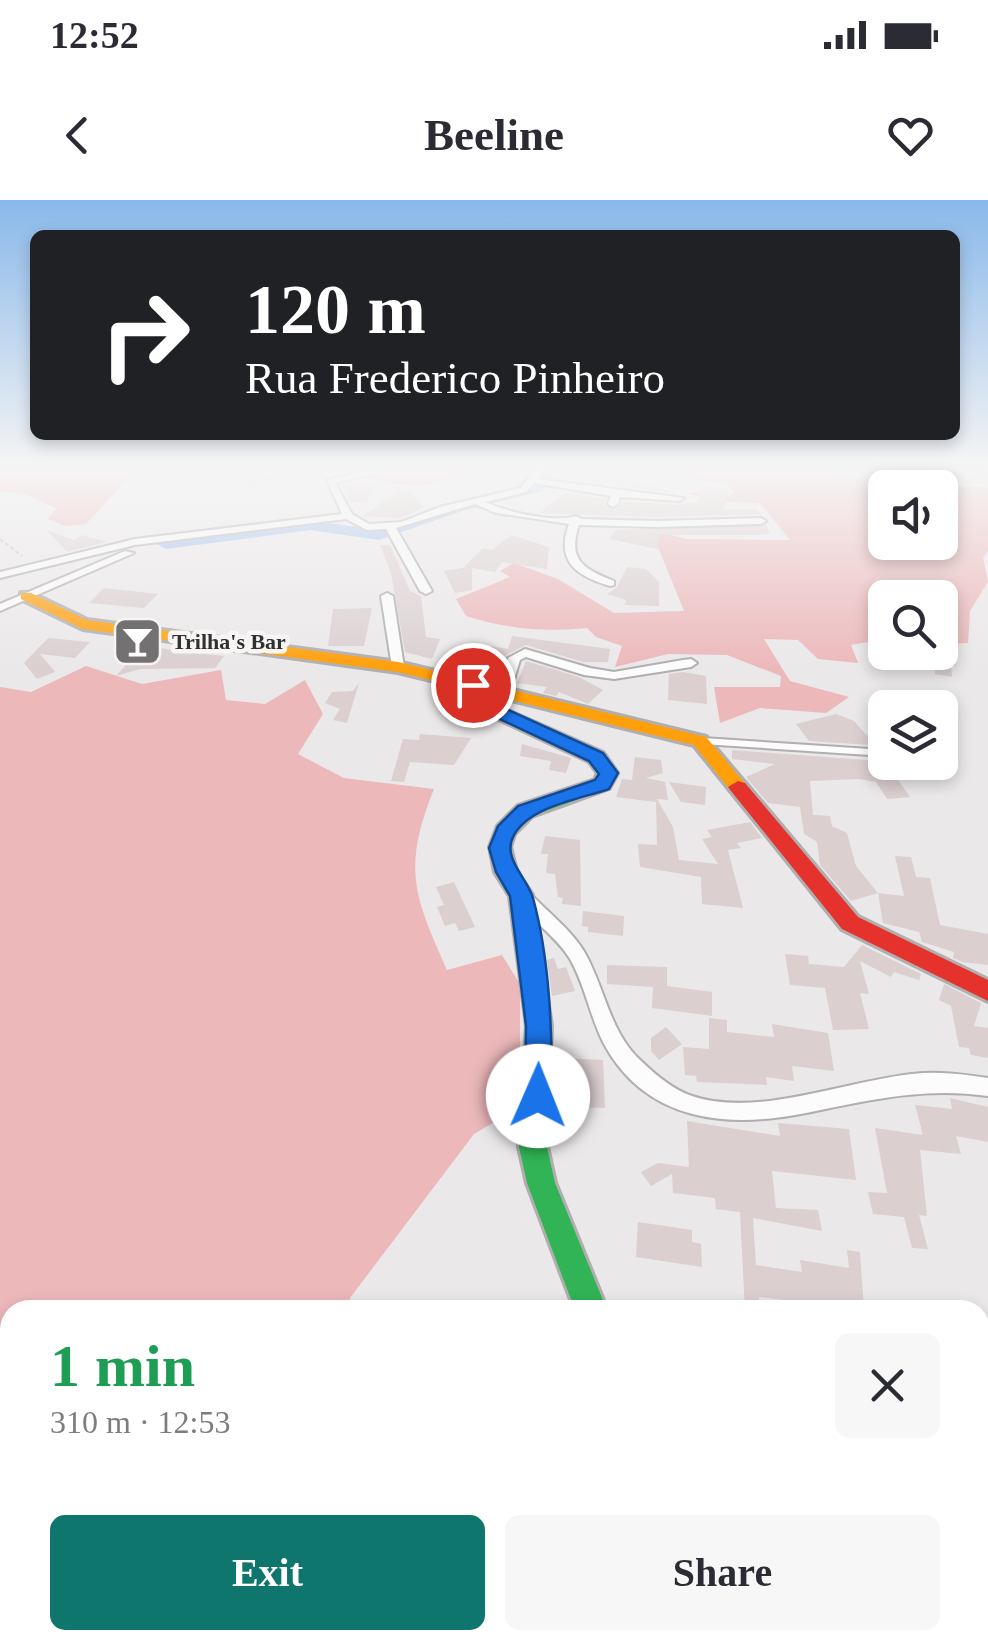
<!DOCTYPE html>
<html lang="en">
<head>
<meta charset="utf-8">
<style>
  body { margin:0; font-family:Georgia,serif; background:#f7f7f7; color:#2b2b33; height:100vh; display:flex; flex-direction:column; font-size:38px; white-space:nowrap }
  * { box-sizing:border-box; margin:0 }
  p { font-size:32px; color:#7c7c81 }
  .icon { flex:none; width:55px; height:55px; fill:none; stroke:currentColor; stroke-width:2; stroke-linecap:round; stroke-linejoin:round }
  .map { position:relative; flex:1; overflow:hidden }
  .side { position:absolute; left:0px; top:1100px; width:990px; height:350px; display:flex; flex-direction:column; background:#fff; border-radius:30px 30px 0 0; box-shadow:0 5px 15px #0003 }
  .side>* { flex:none }
  .top-card { position:absolute; left:30px; top:30px; width:930px; height:210px; border-radius:15px; box-shadow:0 5px 15px #0003; background:#202124; color:#fff; overflow:hidden }
  .buttons { position:absolute; left:868px; top:270px; display:grid; gap:20px }
  .buttons a { display:grid; place-items:center; width:90px; height:90px; border-radius:15px; background:#fff; box-shadow:0 5px 15px #0003; font-size:50px }
  .pin { position:absolute; display:grid; place-items:center; width:85px; height:85px; color:#fff; margin:-42px; border:5px solid #fff; border-radius:50%; box-shadow:0 2px 10px #0007 }
  .me { position:absolute; width:110px; margin:-55px; rotate:1deg; stroke-linejoin:round; filter:drop-shadow(0 0 8px #0008) }
  .turn { display:flex; align-items:center; gap:35px; height:210px; padding:0 50px; font-size:45px }
  .turn .icon { width:130px; height:130px; stroke-width:2.5 }
  .turn b { display:block; font-size:70px; line-height:85px }
  .round { display:grid; place-items:center; flex:none; width:105px; height:105px; border-radius:15px; background:#f7f7f7 }
  .overview { display:flex; align-items:center; justify-content:space-between; height:170px; padding:0 50px }
  h1 { font-size:60px; font-weight:700; line-height:75px; color:#1e9e55 }
  .button { display:flex; gap:20px; margin-top:auto; padding:20px 50px }
  .button a { flex:1; height:115px; border-radius:15px; background:#0f766e; color:#fff; font-size:40px; font-weight:700; line-height:115px; text-align:center }
  .button a+a { background:#f7f7f7; color:#2b2b33 }
  .status { display:flex; justify-content:space-between; align-items:center; height:70px; padding:0 50px; background:#fff; direction:ltr }
  .status svg { height:28px; fill:currentColor }
  header { display:flex; justify-content:space-between; align-items:center; height:130px; padding:0 50px; background:#fff; font-size:45px; font-weight:700 }
  .map>svg:first-child { display:block }
  .forest { fill:#ecb8ba; fill-rule:evenodd }
  .lines { fill:none; stroke-linecap:round; stroke-linejoin:round }
  .river { fill:#9cbeee; fill-rule:evenodd }
  .building { fill:#dbcfd0 }
  .lane-casing { stroke:#b0aeae; stroke-width:10 }
  .street-casing { stroke:#b0aeae; stroke-width:4 }
  .fast-casing { stroke:#b0aeae; stroke-width:6 }
  .slow-casing { stroke:#b0aeae; stroke-width:6 }
  .jam-casing { stroke:#b0aeae; stroke-width:6 }
  .path { stroke:#c8c8c8; stroke-width:2.5; stroke-dasharray:4 2.5; stroke-linecap:butt }
  .lane { stroke:#fcfcfc; stroke-width:6 }
  .street { fill:#fcfcfc; fill-rule:evenodd }
  .fast { fill:#30b455; fill-rule:evenodd }
  .slow { fill:#ff9f0a; fill-rule:evenodd }
  .jam { fill:#e5322d; fill-rule:evenodd }
  .route { fill:#1a73e8; stroke:#114b97; stroke-width:2.5 }
  .labels { text-anchor:middle; dominant-baseline:central; stroke-width:9; stroke-linejoin:round; paint-order:stroke }
  .far-poi-label { font-size:22px; font-weight:bold; fill:#323131; stroke:#f9f5f5; text-anchor:start }
</style>
</head>
<body>
<div class="status"><b>12:52</b><svg viewBox="0 0 49 12"><path d="M0 12V9h3v3zM5 12V6h3v6zM10 12V3h3v9zM15 12V0h3v12zM26 1h20v11H26zM47 4h2v5h-2z"/></svg></div>
<header><svg class="icon" aria-label="back" viewBox="0 0 24 24"><path d="M15 5l-7 7 7 7"/></svg>Beeline<svg class="icon" aria-label="heart" viewBox="0 0 24 24"><path d="M12 20l-8-8c-3-5 5-10 8-4 3-6 11-1 8 4z"/></svg></header>
<div class="map">
<svg width="988" height="1450" viewBox="0 0 988 1450">
  <rect width="100%" height="100%" fill="#ebe8e9"/>
  <g class="forest">
    <polygon points="0,267 204,267 180,274 136,270 86,324 65,326 48,319 56,308 24,294 0,291"/>
    <path d="M402,267H466L468,270C434,294 395,284 356,277L391,274Z"/>
    <path d="M675,267H828L834,275L988,288V351L983,357L988,382L970,411L968,443L940,444V398H885V439L851,445L858,463L818,459L798,440L764,439L790,481L849,497L826,513L760,508L720,523L714,487H780L781,476L727,455L668,454L615,467L622,446L596,437L587,428C545,432 506,429 466,416L456,399L510,377L500,371L514,363L558,379L614,413L684,411L651,330L686,339L790,340L760,303L711,301L688,293L703,292L718,298L735,293L726,283L689,279L687,272ZM885,288H940V342H885Z"/>
    <path d="M86,466L142,484L221,470L226,500L265,504L305,480L323,514L298,554L344,578L434,589C402,668 414,696 447,770L502,755L520,784V859L506,915L474,934L350,1098L348,1110H10V1440H164L153,1450H0V487L31,492Z"/>
  </g>
  <g class="lines">
    <polygon class="river" points="543,267 558,267 542,291 462,311 379,340 310,330 166,349 157,344 166,339 310,320 378,330 452,304 519,289 530,285"/>
  </g>
  <g class="building">
    <polygon points="562,267 628,267 641,271 636,281 675,293 558,278"/>
    <polygon points="889,267 978,268 988,283 899,280"/>
    <polygon points="259,268 281,282 243,289 238,273"/>
    <polygon points="354,283 374,286 367,302 350,302 341,285"/>
    <polygon points="701,287 729,289 724,309 758,309 760,314 657,317 540,313 566,292 606,299 604,305 615,310 623,301 679,305 698,301"/>
    <polygon points="399,291 412,294 424,307 400,318 363,316"/>
    <polygon points="766,325 770,334 758,335 660,335 658,349 609,339 616,330"/>
    <polygon points="47,330 74,340 82,335 107,342 67,352"/>
    <polygon points="511,335 549,347 547,369 502,362 495,372 472,368 472,390 455,393 444,371 468,367 464,367 483,348 492,350"/>
    <polygon points="380,345 390,345 410,391 421,396 426,437 440,439 432,459 405,452 391,373"/>
    <polygon points="627,367 646,369 659,382 659,406 624,405 626,400 607,394 617,387"/>
    <polygon points="104,388 158,394 144,408 89,403"/>
    <polygon points="372,408 364,446 328,446 333,409"/>
    <polygon points="512,436 610,449 608,462 583,462 526,445 506,455 500,471 469,466 476,444 508,449"/>
    <polygon points="48,438 90,442 75,458 40,454 55,472 37,479 24,463"/>
    <polygon points="128,442 179,451 224,456 215,468 140,469 116,476 133,457 116,455"/>
    <polygon points="940,447 951,448 956,466 951,466 952,477 935,474 934,452 940,452"/>
    <polygon points="526,461 579,477 603,490 588,504 559,492 556,496 543,493 547,487 517,483"/>
    <polygon points="683,472 706,476 707,504 668,500 669,474"/>
    <polygon points="359,483 347,523 333,520 340,509 325,503 332,492 353,491"/>
    <polygon points="836,514 854,521 867,536 871,526 885,530 885,546 809,541 796,524"/>
    <polygon points="420,534 471,538 454,565 410,562 404,582 391,581 403,539 419,540"/>
    <polygon points="522,544 571,558 566,573 549,570 551,561 520,556"/>
    <polygon points="732,550 893,562 902,573 893,573 910,597 887,599 876,582 859,579 810,581 813,615 830,616 832,626 847,633 856,666 878,693 904,696 895,656 911,657 916,677 930,678 940,725 988,734 988,765 962,762 953,758 954,752 922,742 919,732 883,723 878,693 851,701 820,665 817,642 804,634 800,607 768,603 746,577 775,564 732,559"/>
    <polygon points="635,557 661,560 663,573 646,578 665,582 668,600 657,599 673,627 679,660 718,664 702,639 712,637 707,630 750,622 762,638 737,643 741,648 728,650 743,708 702,704 701,677 640,667 638,644 657,645 656,602 616,597 622,579 632,580"/>
    <polygon points="669,582 706,587 705,605 681,602"/>
    <polygon points="545,636 580,640 581,706 562,704 563,698 558,697 555,674 546,673 548,654 541,654"/>
    <polygon points="454,682 475,727 459,731 455,723 445,726 437,707 444,705 436,687"/>
    <polygon points="583,711 624,716 623,736 588,732 588,727 582,726"/>
    <polygon points="862,745 921,774 919,780 894,772 891,777 860,761 869,794 860,793 869,829 833,830 825,788 790,785 785,754 808,756 809,764 844,767"/>
    <polygon points="554,758 558,769 566,767 575,791 552,796 547,760"/>
    <polygon points="607,765 667,767 667,786 712,792 712,816 652,808 653,787 607,784"/>
    <polygon points="944,784 981,803 974,826 988,828 988,858 971,855 969,848 959,847 951,806 939,800"/>
    <polygon points="709,818 727,820 727,832 774,837 772,824 828,833 834,871 792,866 794,881 766,877 767,885 697,882 696,876 685,875 683,847 709,849"/>
    <polygon points="666,827 682,844 659,860 651,851 651,838"/>
    <polygon points="562,858 603,860 605,908 562,907"/>
    <polygon points="950,898 988,907 988,942 956,936 961,954 920,950 927,1016 919,1015 928,1049 912,1048 904,1017 873,1014 868,992 887,993 875,928 923,935 915,905 952,909"/>
    <polygon points="687,921 780,936 778,923 849,929 856,980 772,971 776,1008 818,1010 822,1031 753,1018 756,1065 802,1072 800,1060 849,1068 847,1050 860,1052 864,1110 759,1097 760,1110 745,1110 740,1012 716,1009 715,998 673,993 672,974 651,986 641,972 658,963 689,967"/>
    <polygon points="638,1022 692,1030 692,1042 701,1044 702,1067 636,1057"/>
  </g>
  <g class="lines">
    <defs>
      <polyline id="lane" points="703,541 885,553"/>
      <g id="street">
        <path d="M384,267H398L335,283L352,314L369,324L401,322L440,307L520,288L538,267H547L538,279L684,298L679,301L620,297L618,304L613,307L608,304L611,296L534,283L526,292L485,302C507,312 554,323 576,316L581,319L657,321L761,318L766,321L761,324L657,327L579,325C567,360 584,369 614,381V385L610,386C577,376 555,362 569,324L496,313L475,304L396,328L432,391L426,394L420,391L386,329L367,330L346,319L135,345L0,378V372L135,339L342,314L327,280Z"/>
        <polygon points="125,351 134,353 0,411 0,404"/>
        <polygon points="387,393 393,396 404,467 398,471 392,467 381,396"/>
        <polygon points="525,449 590,468 614,472 683,460 691,459 697,463 691,467 614,479 584,475 526,457 520,460 509,496 499,496 497,493 508,458"/>
        <path d="M522,690L528,691C547,712 571,729 585,753C604,787 609,827 636,856C651,871 671,889 692,896C757,918 845,881 912,874C938,871 962,874 988,878V896C923,887 870,900 806,913C728,929 646,922 604,844C590,817 585,785 570,759C555,734 529,720 514,696Z"/>
        <rect x="622" y="1440" width="32" height="10"/>
      </g>
      <polygon id="fast" points="473,480 479,481 492,504 603,553 617,573 609,588 532,616 514,634 510,647 516,671 532,695 551,826 547,947 555,983 607,1110 575,1110 527,983 519,947 527,826 510,696 495,672 490,647 498,626 518,606 595,580 598,573 589,561 473,507 465,485"/>
      <polygon id="slow" points="21,393 31,393 87,420 398,462 706,537 748,587 738,593 731,591 694,545 398,472 83,429 21,399"/>
      <polygon id="jam" points="738,581 745,583 858,717 988,780 988,801 842,729 731,591 728,587"/>
    </defs>
    <use href="#lane" class="lane-casing"/>
    <use href="#street" class="street-casing"/>
    <use href="#fast" class="fast-casing"/>
    <use href="#slow" class="slow-casing"/>
    <use href="#jam" class="jam-casing"/>
    <polyline class="path" points="0,339 22,356"/>
    <use href="#lane" class="lane"/>
    <use href="#street" class="street"/>
    <use href="#fast" class="fast"/>
    <use href="#slow" class="slow"/>
    <use href="#jam" class="jam"/>
  </g>
  <linearGradient id="sky" x2="0" y2="1"><stop stop-color="#89b8ea"/><stop offset="0.57" stop-color="#f6f5f5"/><stop offset="1" stop-color="#f6f5f5" stop-opacity="0"/></linearGradient>
  <rect width="988" height="470" fill="url(#sky)"/>
  <path class="route" d="M473,480L479,481L486,500L603,553L618,573L609,589C580,599 530,606 514,635C501,658 527,677 533,698C550,760 552,831 552,896L548,905L538,908L529,905L525,896L526,826L510,696L496,672L489,648L498,626L518,606L595,580L599,574L589,561L472,506L465,485Z"/>
  <defs>
    <symbol id="bar-square" viewBox="-11 -11 22 22"><rect x="-9" y="-9" width="18" height="18" rx="4" fill="#737171" stroke="#f9f5f5"/><path d="M-6-5H6L.8 .8V4.5H3.5V6h-7V4.5H-.8V.8Z" fill="#fff"/></symbol>
  </defs>
  <g fill-rule="evenodd">
    <use href="#bar-square" x="110" y="414" width="55" height="55"/>
  </g>
  <g class="labels">
    <g class="far-poi-label">
      <text x="172" y="441">Trilha's Bar</text>
    </g>
  </g>
</svg>
<div class="buttons">
<a><svg class="icon" aria-label="sound" viewBox="0 0 24 24"><path d="M4 9h4l5-4v14l-5-4H4zM17 9q2 3 0 6"/></svg></a>
<a><svg class="icon" aria-label="search" viewBox="0 0 24 24"><circle cx="10" cy="10" r="6"/><path d="M15 15l6 6"/></svg></a>
<a><svg class="icon" aria-label="layers" viewBox="0 0 24 24"><path d="M12 4l9 5-9 5-9-5zM3 14l9 5 9-5"/></svg></a>
</div>
<div class="pin" style="left:473px;top:485px;background:#d93025"><svg class="icon" aria-label="arrive" viewBox="0 0 24 24"><path d="M6 21V4h12l-3 4 3 4H6"/></svg></div>
<svg class="me" style="left:538px;top:896px" viewBox="-20 -20 40 40"><circle r="19" fill="#fff"/><path d="M0-13L10 11 0 6-10 11z" fill="#1a73e8"/></svg>
<div class="top-card">
<div class="turn"><svg class="icon" aria-label="right" viewBox="0 0 24 24"><path d="M7 20v-9h11M14 6l5 5-5 5"/></svg><div><b>120 m</b>Rua Frederico Pinheiro</div></div>
</div>
<section class="side">
<div class="overview"><div><h1>1 min</h1><p>310 m · 12:53</p></div><a class="round"><svg class="icon" aria-label="close" viewBox="0 0 24 24"><path d="M6 6l12 12M18 6L6 18"/></svg></a></div>
<div class="button"><a>Exit</a><a>Share</a></div>
</section>
</div>
</body>
</html>
